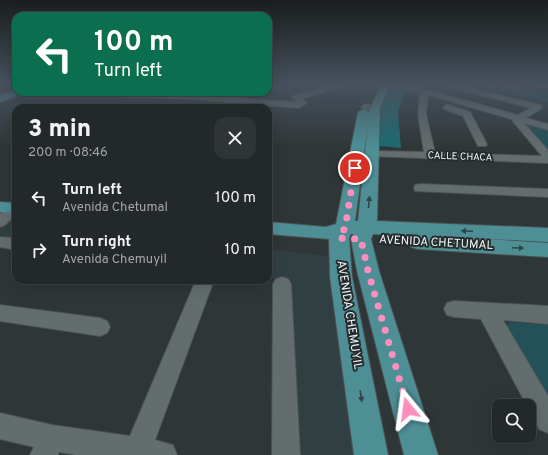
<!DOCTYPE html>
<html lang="en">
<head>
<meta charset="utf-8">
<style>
  body { margin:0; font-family:Overpass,sans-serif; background:#2f3435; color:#f1f3f6; height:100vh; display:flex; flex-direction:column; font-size:15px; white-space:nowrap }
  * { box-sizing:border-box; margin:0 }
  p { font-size:13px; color:#a3a6a8 }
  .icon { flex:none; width:22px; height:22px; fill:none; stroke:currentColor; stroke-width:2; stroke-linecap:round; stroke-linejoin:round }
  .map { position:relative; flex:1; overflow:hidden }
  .panel { position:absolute; left:12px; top:104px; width:260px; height:180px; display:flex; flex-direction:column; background:#232829; border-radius:12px; box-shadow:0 4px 16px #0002,0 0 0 1px #404446 }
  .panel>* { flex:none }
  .guide { position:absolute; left:12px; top:12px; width:260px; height:84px; border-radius:12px; box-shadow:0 4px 16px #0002,0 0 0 1px #404446; background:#0b6e4f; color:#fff; overflow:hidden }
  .tools { position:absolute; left:492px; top:399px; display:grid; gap:8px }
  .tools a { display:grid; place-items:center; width:44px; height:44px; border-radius:8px; background:#232829; box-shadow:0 4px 16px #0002,0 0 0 1px #404446; font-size:20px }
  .pin { position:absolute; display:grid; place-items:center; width:34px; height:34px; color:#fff; margin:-17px; border:2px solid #fff; border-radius:50%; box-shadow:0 1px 4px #0007 }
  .me { position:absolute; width:44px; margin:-22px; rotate:344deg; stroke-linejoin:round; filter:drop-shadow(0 0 3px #0008) }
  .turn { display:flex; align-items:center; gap:14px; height:84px; padding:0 16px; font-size:18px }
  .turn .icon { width:52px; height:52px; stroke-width:2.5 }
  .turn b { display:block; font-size:28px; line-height:34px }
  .round { display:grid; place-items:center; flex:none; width:42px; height:42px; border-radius:12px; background:#2f3435 }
  .summary { display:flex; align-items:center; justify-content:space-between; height:68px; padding:0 16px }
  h1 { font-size:24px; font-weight:800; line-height:30px }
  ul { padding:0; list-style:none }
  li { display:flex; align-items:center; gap:12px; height:52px; padding:0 16px }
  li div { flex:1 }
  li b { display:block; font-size:15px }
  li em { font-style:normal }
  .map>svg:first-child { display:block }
  .built { fill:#304042 }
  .green { fill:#225157 }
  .forest { fill:#1d6a72 }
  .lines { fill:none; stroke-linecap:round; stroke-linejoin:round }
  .minor-casing { stroke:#4b5253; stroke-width:2 }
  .major-casing { stroke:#4b5253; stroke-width:2 }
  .minor { fill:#646d6e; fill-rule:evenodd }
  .major { fill:#4e8f96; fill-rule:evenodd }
  .oneway { fill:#2f4547 }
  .route { stroke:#fe8ebc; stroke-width:7; stroke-dasharray:0 12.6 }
  .labels { text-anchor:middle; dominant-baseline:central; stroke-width:4; stroke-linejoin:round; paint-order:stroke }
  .far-street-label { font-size:10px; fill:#f1f6f6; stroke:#252c2d }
  .street-label { font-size:12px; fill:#f1f6f6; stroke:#252c2d }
</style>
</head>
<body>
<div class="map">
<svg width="548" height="455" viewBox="0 0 548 455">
  <rect width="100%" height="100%" fill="#2f3637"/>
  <g class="built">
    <polygon points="12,218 16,219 16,244 0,241 0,229"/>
    <polygon points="268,249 329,256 364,455 299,455 290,281 268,278"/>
  </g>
  <g class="green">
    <polygon points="474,85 499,85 516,89 519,88 548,93 548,103"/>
    <polygon points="527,124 533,124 548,129 548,151 526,126"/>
    <polygon points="510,322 548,325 548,397 506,326"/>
  </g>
  <polygon class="forest" points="392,85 419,92 404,91 398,112 401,148 380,146 380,112 390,87 391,87"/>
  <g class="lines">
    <defs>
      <g id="minor">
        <polygon points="334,85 341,86 302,99 307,103 299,108 189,99 18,94 14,92 16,90 16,92 98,92 189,95 297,102 292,98 293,96"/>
        <path d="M399,85H409L518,115L531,108L449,87L448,85H459L541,105L542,107L541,109L526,118L548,124V130L524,123L548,150V163L369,156L367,154L369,152L373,151L424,152L418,114L420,93L399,87ZM428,95L511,119L542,156L435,153L426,114Z"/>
        <polygon points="541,85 548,85 548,87 542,87"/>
        <polygon points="365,104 375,105 379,108 375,111 362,109 361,107"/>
        <polygon points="447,104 470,112 487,144 486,146 478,146 463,116 444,109 443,107"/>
        <polygon points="420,184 548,189 548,197 415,191 414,188 415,185"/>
        <polygon points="16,203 16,214 5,225 0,227 0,214 10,204"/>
        <polygon points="0,237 16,238 16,250 0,247"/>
        <polygon points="282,277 288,279 291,284 300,455 272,455 273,284 276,279"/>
        <polygon points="196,280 214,280 155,440 173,445 177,455 76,455 59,452 58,455 30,455 34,447 0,439 0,413 52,425 130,436"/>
        <polygon points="454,301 548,306 548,324 503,320 548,396 548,433 539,429 529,410 529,406 527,406 481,319 454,317 447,315 444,309 447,303"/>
        <polygon points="0,305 100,318 107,321 110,327 107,333 100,336 0,321"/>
      </g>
      <g id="major">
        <path d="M381,85H390L380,108L377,221L548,228V242L456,237L548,243V257L418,249L411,247L408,242L411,237L417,236L373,234L371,239L379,271L438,455H404L357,271L351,239L354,234H351L349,238L352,277L388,455H354L330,277L329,239L268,234V222L326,227L336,224L358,112L364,109L369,112ZM368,124L358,221H355Z"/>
        <polygon points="507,85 521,85 522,86 517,89 508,87"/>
        <polygon points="16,90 16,92 23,92 21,94 0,102 0,95"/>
        <polygon points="0,202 16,203 16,213 0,212"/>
      </g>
    </defs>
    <use href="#minor" class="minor-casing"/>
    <use href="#major" class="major-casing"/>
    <use href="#minor" class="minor"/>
    <use href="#major" class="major"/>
  </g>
  <defs><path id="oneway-solid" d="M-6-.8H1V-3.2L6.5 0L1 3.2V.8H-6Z"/></defs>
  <g class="oneway">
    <use href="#oneway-solid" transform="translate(369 202) rotate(-85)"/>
    <use href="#oneway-solid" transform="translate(467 231) rotate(-178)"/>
    <use href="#oneway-solid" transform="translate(518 248) rotate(3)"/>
    <use href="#oneway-solid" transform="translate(361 396) rotate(81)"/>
  </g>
  <linearGradient id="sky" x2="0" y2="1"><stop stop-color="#1a1e1e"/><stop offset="0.57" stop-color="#47525e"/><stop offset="1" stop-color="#47525e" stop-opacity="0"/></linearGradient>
  <rect width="548" height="148" fill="url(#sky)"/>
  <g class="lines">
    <polyline class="route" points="355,168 345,228 339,238 361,239 368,271 408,409"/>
  </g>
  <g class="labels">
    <g class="far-street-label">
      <text transform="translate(460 157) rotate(2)">CALLE CHACA</text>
    </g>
    <g class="street-label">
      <text transform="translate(436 243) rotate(3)">AVENIDA CHETUMAL</text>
      <text transform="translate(349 315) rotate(81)">AVENIDA CHEMUYIL</text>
    </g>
  </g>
</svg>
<div class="tools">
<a><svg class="icon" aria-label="search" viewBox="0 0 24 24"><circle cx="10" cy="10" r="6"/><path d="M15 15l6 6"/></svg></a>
</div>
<div class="pin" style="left:355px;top:168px;background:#d93025"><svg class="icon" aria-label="arrive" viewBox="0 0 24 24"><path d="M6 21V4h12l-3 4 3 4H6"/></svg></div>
<svg class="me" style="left:408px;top:409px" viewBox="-20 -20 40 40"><path d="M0-17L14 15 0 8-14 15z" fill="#fe8ebc" stroke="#fff" stroke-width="4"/></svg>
<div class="guide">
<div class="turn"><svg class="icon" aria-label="left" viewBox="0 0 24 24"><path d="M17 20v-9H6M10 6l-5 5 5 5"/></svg><div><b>100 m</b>Turn left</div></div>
</div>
<section class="panel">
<div class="summary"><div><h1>3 min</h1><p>200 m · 08:46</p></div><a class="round"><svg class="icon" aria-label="close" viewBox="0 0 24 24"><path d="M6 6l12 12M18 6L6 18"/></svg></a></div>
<ul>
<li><svg class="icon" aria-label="left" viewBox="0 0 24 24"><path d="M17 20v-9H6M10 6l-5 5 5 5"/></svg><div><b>Turn left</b><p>Avenida Chetumal</p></div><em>100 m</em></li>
<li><svg class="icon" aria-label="right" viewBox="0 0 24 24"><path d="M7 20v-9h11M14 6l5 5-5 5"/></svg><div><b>Turn right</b><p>Avenida Chemuyil</p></div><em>10 m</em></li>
</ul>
</section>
</div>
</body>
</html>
